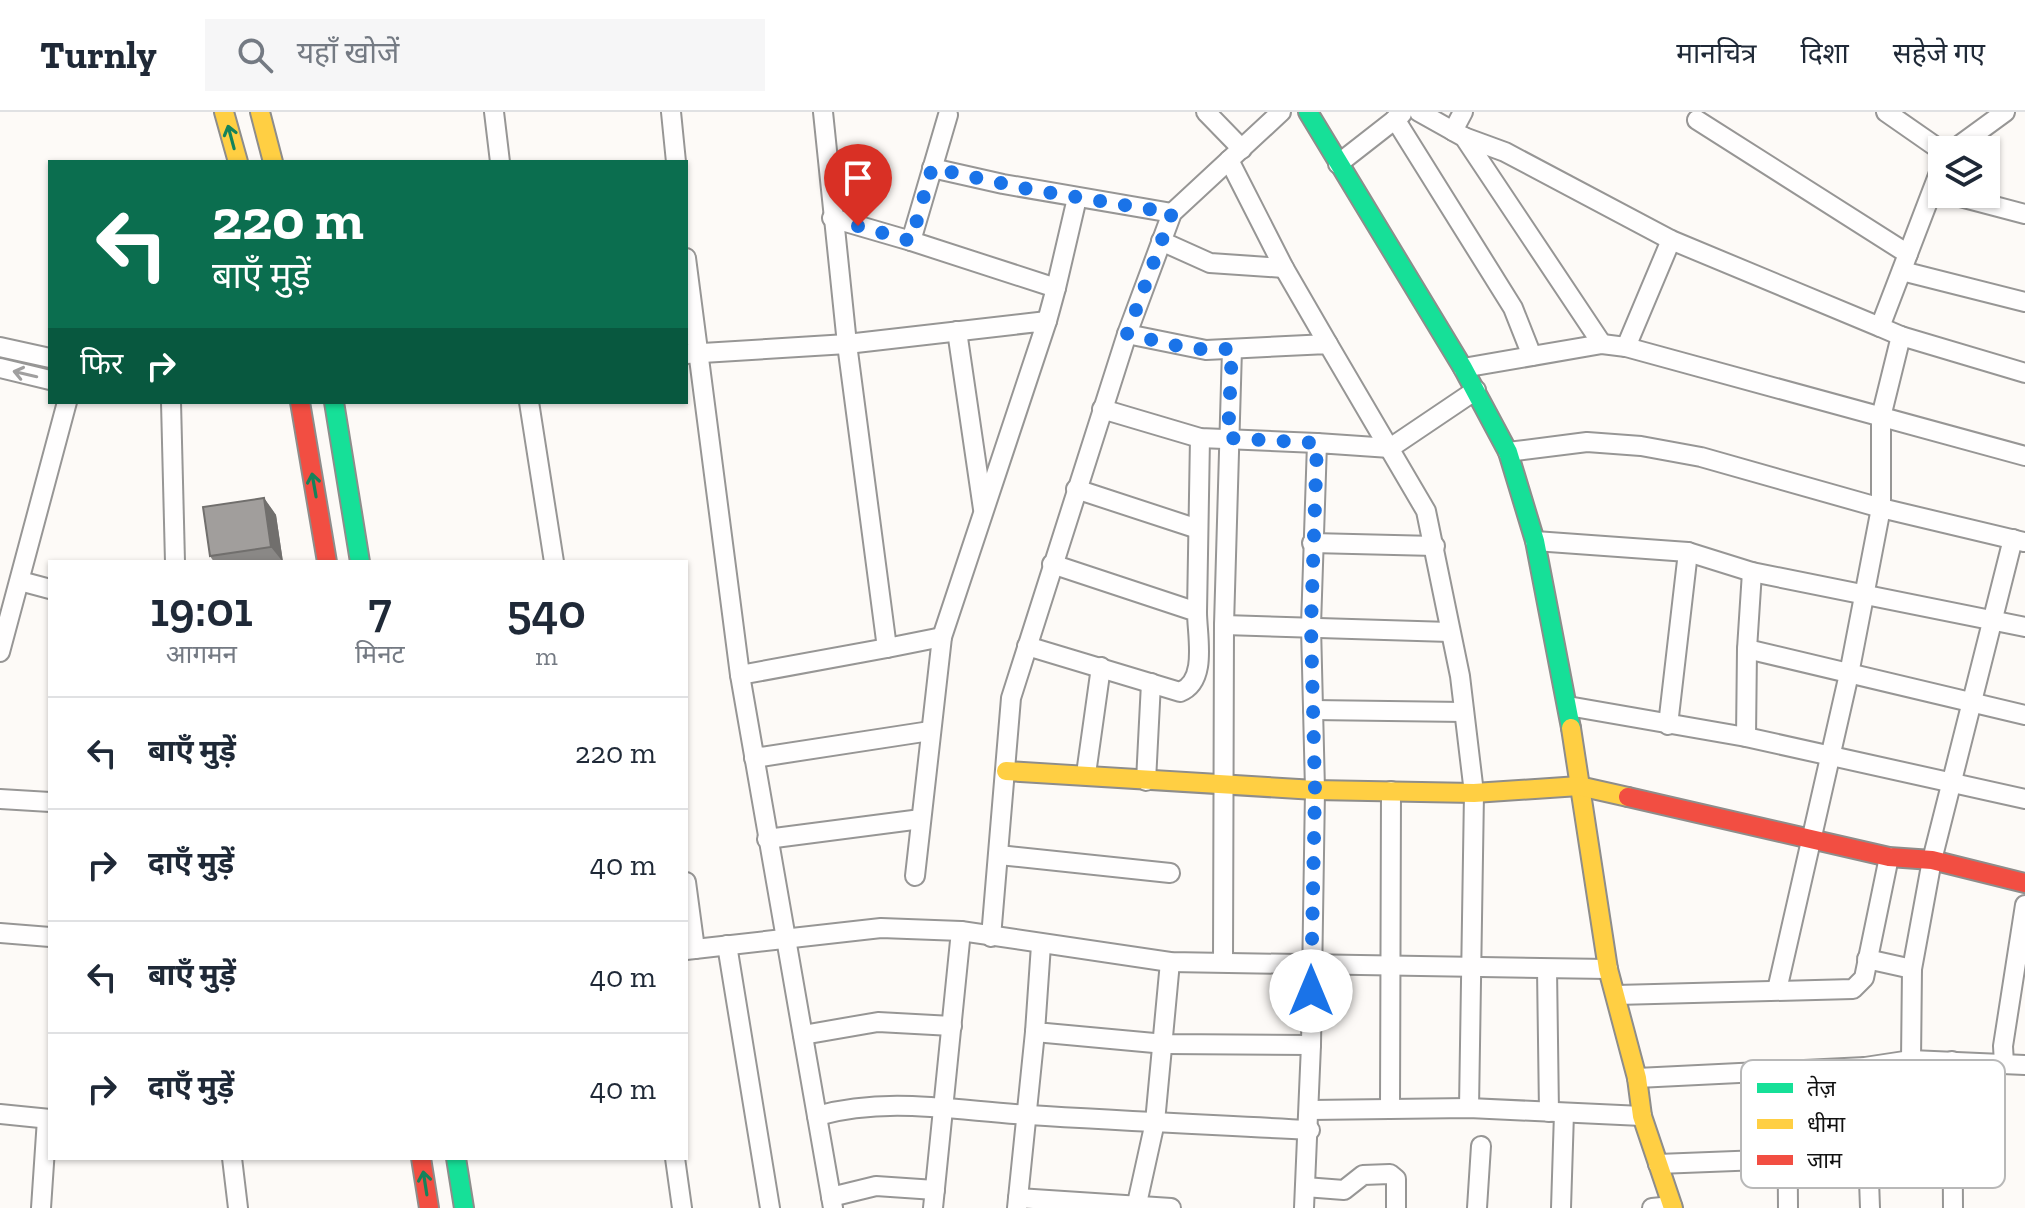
<!DOCTYPE html>
<html lang="hi">
<head>
<meta charset="utf-8">
<style>
  body { margin:0; font-family:"Zilla Slab","Noto Sans Devanagari",serif; background:#f6f6f7; color:#1f2937; height:100vh; display:flex; flex-direction:column; font-size:30px; white-space:nowrap }
  * { box-sizing:border-box; margin:0 }
  p { font-size:26px; color:#747a83 }
  .icon { flex:none; width:44px; height:44px; fill:none; stroke:currentColor; stroke-width:2; stroke-linecap:round; stroke-linejoin:round }
  .map { position:relative; flex:1; overflow:hidden }
  .sheet { position:absolute; left:48px; top:448px; width:640px; height:600px; display:flex; flex-direction:column; background:#fff; border-radius:0px; box-shadow:0 2px 6px #0004 }
  .sheet>* { flex:none }
  .hud { position:absolute; left:48px; top:48px; width:640px; height:244px; border-radius:0px; box-shadow:0 2px 6px #0004; background:#0b6e4f; color:#fff; overflow:hidden }
  .tools { position:absolute; left:1928px; top:24px; display:grid; gap:16px }
  .tools a { display:grid; place-items:center; width:72px; height:72px; border-radius:0px; background:#fff; box-shadow:0 2px 6px #0004; font-size:40px }
  .pin { position:absolute; display:grid; place-items:center; width:68px; height:68px; color:#fff; margin:-82px -34px; border-radius:50% 50% 50% 0; rotate:-45deg; box-shadow:0 0 8px #0007 }
  .pin .icon { rotate:45deg }
  .me { position:absolute; width:88px; margin:-44px; rotate:0deg; stroke-linejoin:round; filter:drop-shadow(0 0 6px #0008) }
  .turn { display:flex; align-items:center; gap:28px; height:168px; padding:0 32px; font-size:36px }
  .turn .icon { width:104px; height:104px; stroke-width:2.5 }
  .turn b { display:block; font-size:56px; line-height:68px }
  .then { display:flex; align-items:center; height:76px; padding:0 32px; background:#0003; gap:16px; font-size:30px }
  .eta { display:flex; justify-content:space-evenly; align-items:center; height:136px; text-align:center }
  .eta b { font-size:48px; font-weight:600; line-height:56px }
  ul { padding:0; list-style:none }
  li { display:flex; align-items:center; gap:24px; height:112px; padding:0 32px; border-top:2px solid #e0e1e3 }
  li div { flex:1 }
  li b { display:block; font-size:30px }
  li em { font-style:normal }
  header { display:flex; align-items:center; gap:48px; box-sizing:border-box; height:112px; padding:0 40px; background:#fff; border-bottom:2px solid #e0e1e3 }
  header strong { font-size:38px }
  nav { display:flex; gap:44px; margin-inline-start:auto; font-size:28px }
  .search { width:560px; height:72px; background:#f6f6f7; display:flex; align-items:center; gap:20px; box-sizing:border-box; padding:0 28px; border-radius:0px; color:#747a83; font-size:30px }
  .map>svg:first-child { display:block }
  .lines { fill:none; stroke-linecap:round; stroke-linejoin:round }
  .street-casing { stroke:#979695; stroke-width:22 }
  .fast-casing { stroke:#8e8d8b; stroke-width:22 }
  .slow-casing { stroke:#8e8d8b; stroke-width:22 }
  .jam-casing { stroke:#8e8d8b; stroke-width:22 }
  .street { stroke:#fffefe; stroke-width:18 }
  .fast { stroke:#16e098; stroke-width:18 }
  .slow { stroke:#ffcf43; stroke-width:18 }
  .jam { stroke:#f24e42; stroke-width:18 }
  .wall { fill:#8a8886 }
  .shaded-wall { fill:#716f6d }
  .building { fill:#a19e9c; stroke:#716f6d; stroke-width:2 }
  .oneway { stroke:#14835b }
  .oneway2 { stroke:#a09f9f }
  .route { stroke:#1a73e8; stroke-width:14; stroke-dasharray:0 25.2 }
  .key { fill:#fff; stroke:#b8b8b8; stroke-width:2 }
  .key-label { font-size:22px; fill:#111 }
</style>
</head>
<body>
<header>
<strong>Turnly</strong>
<div class="search"><svg class="icon" aria-label="search" viewBox="0 0 24 24"><circle cx="10" cy="10" r="6"/><path d="M15 15l6 6"/></svg>यहाँ खोजें</div>
<nav><a>मानचित्र</a><a>दिशा</a><a>सहेजे गए</a></nav>
</header>
<div class="map">
<svg width="2025" height="1096" viewBox="0 0 2025 1096">
  <rect width="100%" height="100%" fill="#fdfaf7"/>
  <g class="lines">
    <defs>
      <g id="street">
        <polyline points="494,0 500,50"/>
        <polyline points="671,0 676,50"/>
        <polyline points="823,0 847,232 887,536 942,525"/>
        <polyline points="1206,0 1242,37"/>
        <polyline points="1419,0 1453,19 1463,0"/>
        <polyline points="1886,0 1942,39"/>
        <polyline points="1395,7 1513,196 1532,244"/>
        <polyline points="1697,8 1908,142"/>
        <polyline points="1453,19 1464,25 1602,232"/>
        <polyline points="1464,25 1505,40 1671,128 1880,215"/>
        <polyline points="1953,38 2005,0"/>
        <polyline points="1229,48 1284,156 1328,232"/>
        <polyline points="1338,52 1402,2"/>
        <polyline points="1942,53 1880,215 1901,224 2025,261"/>
        <polyline points="932,56 1003,72 1172,101"/>
        <polyline points="1949,82 2025,102"/>
        <polyline points="832,106 911,129 948,3"/>
        <polyline points="911,129 1056,176 1047,209"/>
        <polyline points="1161,129 1210,151 1284,156"/>
        <polyline points="686,146 740,563 833,1096"/>
        <polyline points="1902,159 2025,190"/>
        <polyline points="1056,176 1077,86"/>
        <polyline points="957,219 983,397"/>
        <polyline points="1127,222 1206,238 1328,232 1426,399 1460,564 1474,681 1469,996"/>
        <polyline points="0,235 50,246"/>
        <polyline points="1626,235 1671,128"/>
        <polyline points="686,242 847,232 1047,209 942,525 915,764"/>
        <polyline points="0,256 50,268"/>
        <polyline points="1463,256 1602,232 1626,235 2025,344"/>
        <polyline points="171,290 175,450"/>
        <polyline points="529,290 554,450"/>
        <polyline points="1102,297 1200,326 1317,331"/>
        <polyline points="1508,340 1587,330 1641,334 1701,345 1881,396 2024,430"/>
        <polyline points="1076,377 1198,417"/>
        <polyline points="1535,429 1688,440 1752,460 2025,515"/>
        <polyline points="1312,431 1435,434"/>
        <polyline points="1752,460 1747,537 2025,603"/>
        <polyline points="20,469 50,477"/>
        <polyline points="1197,500 1200,326"/>
        <polyline points="1224,513 1450,520"/>
        <path d="M1027,534L1180,580C1208,569 1197,524 1197,500L1052,452"/>
        <polyline points="0,540 67,290"/>
        <polyline points="740,563 887,536"/>
        <polyline points="1568,594 1746,625 2025,687"/>
        <polyline points="1313,598 1464,600"/>
        <polyline points="1668,613 1688,440"/>
        <polyline points="1746,625 1747,537"/>
        <polyline points="754,646 930,619"/>
        <polyline points="1086,662 1101,555"/>
        <polyline points="1146,669 1151,571"/>
        <polyline points="0,687 50,690"/>
        <polyline points="767,727 921,707"/>
        <polyline points="999,743 1170,761"/>
        <polyline points="686,770 695,837"/>
        <polyline points="0,821 50,825"/>
        <polyline points="991,825 1011,586 1127,222 1172,101 1281,0"/>
        <polyline points="727,833 770,1096"/>
        <polyline points="1041,833 1035,920 1165,932 1311,933"/>
        <polyline points="686,838 881,816 961,819 1170,850 1608,857"/>
        <polyline points="1867,847 1912,857"/>
        <polyline points="1223,849 1224,513 1232,237"/>
        <polyline points="1547,857 1549,1000"/>
        <polyline points="1777,878 1849,562 1881,396 1881,305 1901,224"/>
        <polyline points="1616,883 1853,877 1864,866 1889,745"/>
        <polyline points="803,923 878,910 952,914"/>
        <polyline points="1911,948 1912,857 1932,748 2013,427"/>
        <polyline points="1952,949 1953,1096"/>
        <polyline points="2004,952 2003,934 2025,793"/>
        <polyline points="1865,955 1870,1096"/>
        <polyline points="1787,959 1788,1096"/>
        <polyline points="1637,966 1865,955 1911,948 2025,953"/>
        <polyline points="1390,996 1391,679"/>
        <polyline points="1310,998 1469,996 1642,1004"/>
        <polyline points="0,1002 50,1007"/>
        <path d="M817,1004C888,984 957,999 1029,1003C1123,1009 1216,1013 1310,1018"/>
        <polyline points="232,1046 238,1096"/>
        <polyline points="675,1046 682,1096"/>
        <polyline points="1658,1052 1788,1047 1827,1041"/>
        <polyline points="1305,1075 1344,1078 1363,1063 1390,1062 1396,1067 1396,1096"/>
        <polyline points="831,1085 876,1074 935,1078"/>
        <polyline points="1018,1086 1171,1096"/>
        <polyline points="41,1096 47,1007"/>
        <polyline points="933,1096 961,819"/>
        <polyline points="1017,1096 1035,920"/>
        <polyline points="1136,1096 1155,1010 1170,850"/>
        <polyline points="1304,1096 1311,933 1315,678 1311,514 1317,331 1390,336 1476,278"/>
        <polyline points="1477,1096 1481,1034"/>
        <polyline points="1561,1096 1564,1001"/>
        <polyline points="1652,1096 1672,1094"/>
      </g>
      <g id="fast">
        <polyline points="1308,0 1463,256 1508,340 1535,429 1571,616"/>
        <polyline points="334,290 360,450"/>
        <polyline points="456,1046 464,1096"/>
      </g>
      <g id="slow">
        <polyline points="224,0 238,50"/>
        <polyline points="260,0 273,50"/>
        <polyline points="1571,616 1608,857 1637,966 1642,1004 1673,1096"/>
        <polyline points="1006,659 1315,678 1474,681 1579,674 1628,685"/>
      </g>
      <g id="jam">
        <polyline points="300,290 327,450"/>
        <polyline points="1628,685 1889,745 1932,748 2025,771"/>
        <polyline points="421,1046 429,1096"/>
      </g>
    </defs>
    <use href="#street" class="street-casing"/>
    <use href="#fast" class="fast-casing"/>
    <use href="#slow" class="slow-casing"/>
    <use href="#jam" class="jam-casing"/>
    <use href="#street" class="street"/>
    <use href="#fast" class="fast"/>
    <use href="#slow" class="slow"/>
    <use href="#jam" class="jam"/>
  </g>
  <polygon class="wall" points="264,386 276,403 283,450 214,450 210,444"/>
  <polygon class="shaded-wall" points="264,386 276,403 283,450 271,435"/>
  <polygon class="building" points="264,386 271,435 210,444 203,395"/>
  <defs><path id="oneway-shaft" d="M-6 0H5M1.5-3L5.5 0L1.5 3" fill="none" stroke-width="1.6" stroke-linecap="round" stroke-linejoin="round" transform="scale(2)"/></defs>
  <g class="oneway">
    <use href="#oneway-shaft" transform="translate(231 25) rotate(-105)"/>
    <use href="#oneway-shaft" transform="translate(314 373) rotate(-100)"/>
    <use href="#oneway-shaft" transform="translate(425 1071) rotate(-99)"/>
  </g>
  <use class="oneway2" href="#oneway-shaft" transform="translate(25 262) rotate(-167)"/>
  <g class="lines">
    <polyline class="route" points="858,114 911,129 932,56 1028,77 1172,101 1127,222 1191,237 1232,237 1228,326 1317,331 1311,514 1315,678 1311,879"/>
  </g>
  <rect x="1741" y="948" width="264" height="128" rx="12" class="key"/>
  <rect x="1757" y="971" width="36" height="10" fill="#16e098"/>
  <rect x="1757" y="1007" width="36" height="10" fill="#ffcf43"/>
  <rect x="1757" y="1043" width="36" height="10" fill="#f24e42"/>
  <g class="key-label">
    <text x="1807" y="984">तेज़</text>
    <text x="1807" y="1020">धीमा</text>
    <text x="1807" y="1056">जाम</text>
  </g>
</svg>
<div class="tools">
<a><svg class="icon" aria-label="layers" viewBox="0 0 24 24"><path d="M12 4l9 5-9 5-9-5zM3 14l9 5 9-5"/></svg></a>
</div>
<div class="pin" style="left:858px;top:114px;background:#d93025"><svg class="icon" aria-label="arrive" viewBox="0 0 24 24"><path d="M6 21V4h12l-3 4 3 4H6"/></svg></div>
<svg class="me" style="left:1311px;top:879px" viewBox="-20 -20 40 40"><circle r="19" fill="#fff"/><path d="M0-13L10 11 0 6-10 11z" fill="#1a73e8"/></svg>
<div class="hud">
<div class="turn"><svg class="icon" aria-label="left" viewBox="0 0 24 24"><path d="M17 20v-9H6M10 6l-5 5 5 5"/></svg><div><b>220 m</b>बाएँ मुड़ें</div></div>
<div class="then">फिर<svg class="icon" aria-label="right" viewBox="0 0 24 24"><path d="M7 20v-9h11M14 6l5 5-5 5"/></svg></div>
</div>
<section class="sheet">
<div class="eta">
<div><b>19:01</b><p>आगमन</p></div>
<div><b>7</b><p>मिनट</p></div>
<div><b>540</b><p>m</p></div>
</div>
<ul>
<li><svg class="icon" aria-label="left" viewBox="0 0 24 24"><path d="M17 20v-9H6M10 6l-5 5 5 5"/></svg><div><b>बाएँ मुड़ें</b></div><em>220 m</em></li>
<li><svg class="icon" aria-label="right" viewBox="0 0 24 24"><path d="M7 20v-9h11M14 6l5 5-5 5"/></svg><div><b>दाएँ मुड़ें</b></div><em>40 m</em></li>
<li><svg class="icon" aria-label="left" viewBox="0 0 24 24"><path d="M17 20v-9H6M10 6l-5 5 5 5"/></svg><div><b>बाएँ मुड़ें</b></div><em>40 m</em></li>
<li><svg class="icon" aria-label="right" viewBox="0 0 24 24"><path d="M7 20v-9h11M14 6l5 5-5 5"/></svg><div><b>दाएँ मुड़ें</b></div><em>40 m</em></li>
</ul>
</section>
</div>
</body>
</html>
